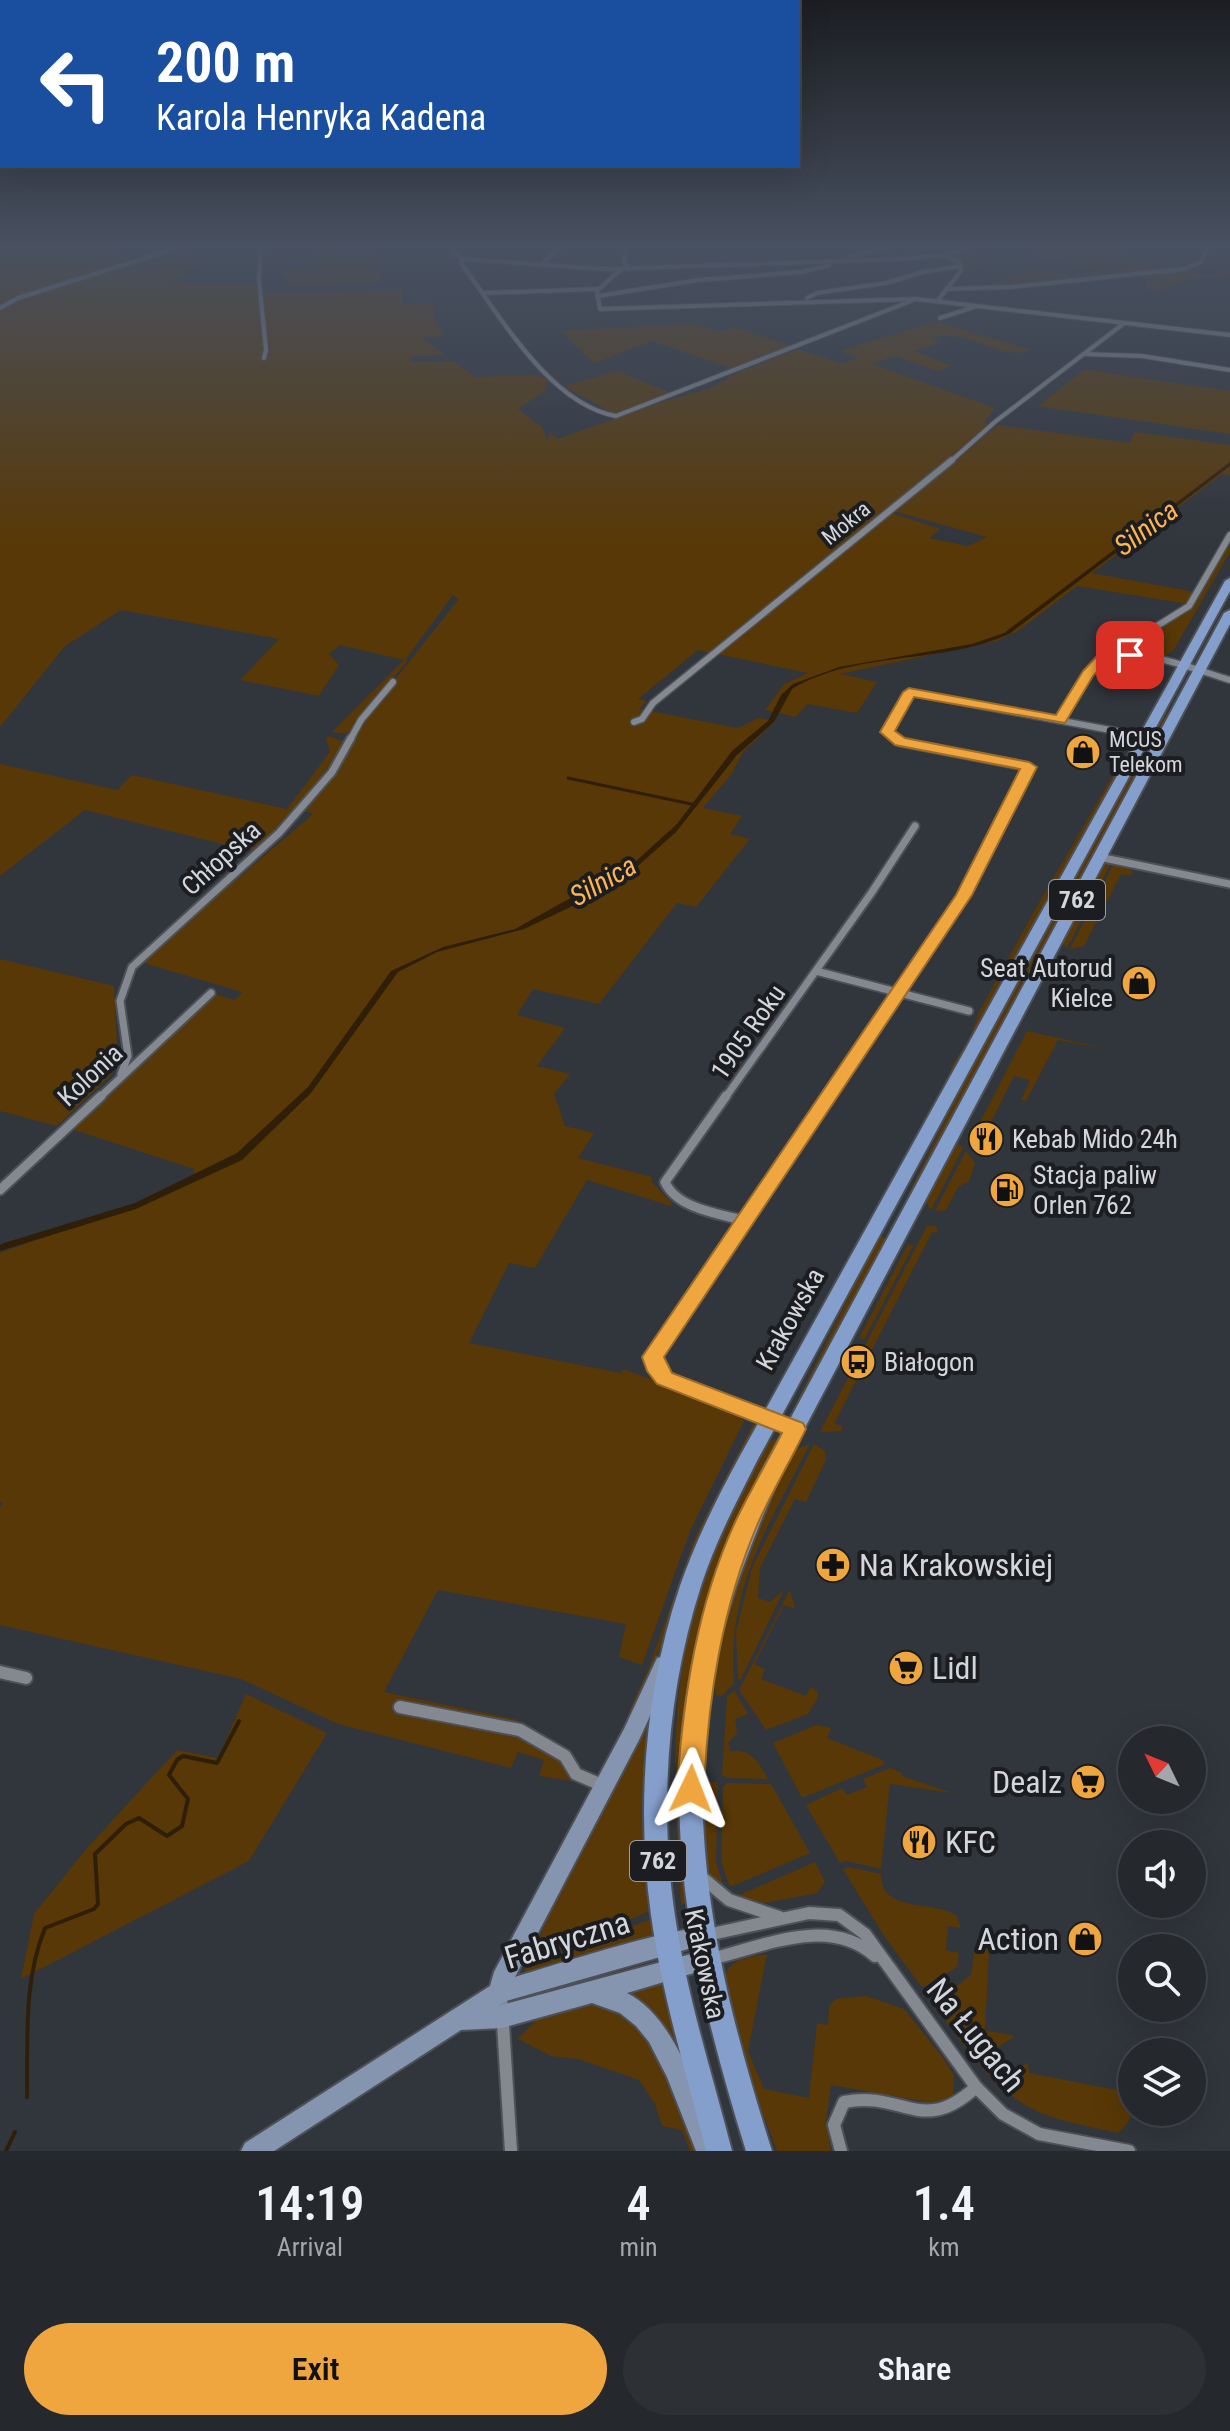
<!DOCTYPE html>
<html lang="en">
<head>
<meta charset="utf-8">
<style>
  body { margin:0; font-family:"Roboto Condensed",sans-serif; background:#2d3035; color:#f1f3f6; height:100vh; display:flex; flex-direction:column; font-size:30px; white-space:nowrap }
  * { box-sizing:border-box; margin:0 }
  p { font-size:26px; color:#a3a6aa }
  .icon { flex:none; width:44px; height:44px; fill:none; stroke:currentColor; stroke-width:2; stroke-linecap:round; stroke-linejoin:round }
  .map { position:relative; height:2151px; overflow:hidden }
  .panel { display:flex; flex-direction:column; background:#25282d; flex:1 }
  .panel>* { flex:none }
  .guide { position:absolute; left:0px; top:0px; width:800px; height:168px; box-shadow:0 8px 32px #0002,0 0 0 2px #424449; background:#1a4fa0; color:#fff; overflow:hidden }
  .needle { width:52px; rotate:313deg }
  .tools { position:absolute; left:1118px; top:1726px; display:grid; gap:16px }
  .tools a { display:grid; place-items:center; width:88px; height:88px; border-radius:50%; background:#25282d; box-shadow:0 8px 32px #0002,0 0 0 2px #424449; font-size:40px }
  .pin { position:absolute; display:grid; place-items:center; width:68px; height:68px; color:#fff; margin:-34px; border-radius:16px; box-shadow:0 4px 12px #0006 }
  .me { position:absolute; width:88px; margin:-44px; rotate:2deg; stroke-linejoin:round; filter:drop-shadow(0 0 6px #0008) }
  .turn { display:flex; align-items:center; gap:28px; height:168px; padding:0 24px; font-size:36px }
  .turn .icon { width:104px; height:104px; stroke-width:2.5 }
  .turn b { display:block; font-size:56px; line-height:68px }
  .eta { display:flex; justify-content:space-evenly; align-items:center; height:136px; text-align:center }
  .eta b { font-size:48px; font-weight:600; line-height:56px }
  .cta { display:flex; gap:16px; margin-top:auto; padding:16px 24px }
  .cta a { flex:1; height:92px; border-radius:48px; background:#f0a63f; color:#111; font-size:32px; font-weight:600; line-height:92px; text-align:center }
  .cta a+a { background:#2d3035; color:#f1f3f6 }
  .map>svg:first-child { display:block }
  .green { fill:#583806 }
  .water { fill:#301f08 }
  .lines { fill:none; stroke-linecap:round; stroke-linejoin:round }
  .stream-far1 { stroke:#301f08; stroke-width:3 }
  .stream { stroke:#301f08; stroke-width:4 }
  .minor-far4-casing { stroke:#4d5157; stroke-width:6 }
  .minor-far3-casing { stroke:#4d5157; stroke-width:9 }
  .minor-far2-casing { stroke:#4d5157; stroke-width:11 }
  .minor-far1-casing { stroke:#4d5157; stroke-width:13 }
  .minor-casing { stroke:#4d5157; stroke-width:16 }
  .secondary-casing { stroke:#4d5157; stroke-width:4 }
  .primary-casing { stroke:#4d5157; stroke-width:4 }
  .minor-far4 { stroke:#848991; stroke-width:4 }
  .minor-far3 { stroke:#848991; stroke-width:6 }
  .minor-far2 { stroke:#848991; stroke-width:7 }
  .minor-far1 { stroke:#848991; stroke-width:9 }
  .minor { stroke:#848991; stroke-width:12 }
  .secondary { fill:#8594af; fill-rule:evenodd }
  .primary { fill:#859fcd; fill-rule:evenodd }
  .route { fill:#f0a63f; stroke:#9c6c29; stroke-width:2 }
  .labels { text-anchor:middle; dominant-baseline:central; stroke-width:8; stroke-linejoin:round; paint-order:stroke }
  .far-street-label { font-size:22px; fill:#d3d6db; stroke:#1b1d20 }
  .far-poi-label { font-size:22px; fill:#d3d6db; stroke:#1b1d20; text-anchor:start }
  .shield { fill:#1b1d20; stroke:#9c9ea3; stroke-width:2 }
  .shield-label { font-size:24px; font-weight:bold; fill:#d3d6db }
  .street-label { font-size:26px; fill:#d3d6db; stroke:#1b1d20 }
  .poi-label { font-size:26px; fill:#d3d6db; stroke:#1b1d20; text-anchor:start }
  .water-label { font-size:28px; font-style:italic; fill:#fdb451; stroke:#1b1d20 }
  .near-poi-label { font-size:32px; fill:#d3d6db; stroke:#1b1d20; text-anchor:start }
  .near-street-label { font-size:32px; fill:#d3d6db; stroke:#1b1d20 }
</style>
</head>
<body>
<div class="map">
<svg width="1230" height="2151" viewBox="0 0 1230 2151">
  <rect width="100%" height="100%" fill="#31353c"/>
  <g class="green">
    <path d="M0,245H107L132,260L174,250L207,260L171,282L257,285L265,325L263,292L402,289V304L433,303V316L443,336L422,338L445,355L412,356L411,362L454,361L474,377L535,375L547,379L546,390L518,409L543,428L547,442L550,433L558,439L661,402L708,389L739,372L798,349L842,364L858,358L840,351L935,321L1031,350C997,362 970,327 930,338L941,342L914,351L953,366L937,371L895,356L871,364L995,408L984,423L992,425L710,653L698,650L638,699L647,701L639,709L738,728L759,718L776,721L743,752L731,775L703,808L742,816L730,834L750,839L696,907L677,903L599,1004L533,989L517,1015L565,1028L537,1066L570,1074L554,1094L565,1126L594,1133L578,1158L652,1177L651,1181L672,1203L671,1206L587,1180L535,1268L509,1263L469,1343L621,1373L623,1369L735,1410L734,1414L744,1421L690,1531L642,1665L619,1657L626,1624L438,1590L384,1692L518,1720L515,1728L556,1754L580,1782L539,1776L544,1760L518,1752L511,1768L338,1724L241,1679L0,1625V1508L3,1503L0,1502V1253L83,1223L135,1209L195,1179L194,1169L71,1129L215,994L235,1000L242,992L140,962L313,814L306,811L333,775L363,720L459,599L453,595L406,659L408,660L347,734L332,732L404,660L340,645L329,654L339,665L319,696L240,680L279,639L121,610L65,646L0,727V309L20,297H10L14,299L0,306Z"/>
    <polygon points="263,245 330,245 322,250 378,250 381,283 288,286 284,275 276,270 264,271 262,282 262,270 316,267 315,252 262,254"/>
    <path d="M988,245H1105L1120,274L1077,277L1092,272L1073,264L1081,260L1070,264L1058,261L1068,256C1041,266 1026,246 1000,248C991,249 979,254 970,258L983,266L970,272L972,264L964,260L968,266L964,271L965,264L951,256Z"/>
    <polygon points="1107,245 1134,245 1114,257 1121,254 1158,263 1151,269 1178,272 1191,269 1193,275 1192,269 1209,262 1209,251 1215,252 1210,270 1200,268 1194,274 1212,276 1221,270 1227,271 1230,275 1219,277 1230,278 1193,278 1157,291 1166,296 1146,287 1147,279 1129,273 1122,274"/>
    <polygon points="1035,269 1076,278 1005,286 1010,284 1001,283 986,287 1022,270"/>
    <polygon points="690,323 719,332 735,327 795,347 736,370 651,341 594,363 561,331"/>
    <polygon points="1084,370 1230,391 1230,434 1038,406"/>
    <polygon points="618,371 672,394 614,414 564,386"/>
    <polygon points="998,425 1130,443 1135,432 1230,445 1230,475 1222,474 1092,573 1195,592 1188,604 1077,586 1018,631 996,641 840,674 877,682 857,713 807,704 796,717 765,710 784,684 808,673 717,654 891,513 940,529 929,538 968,546 987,537 893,511"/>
    <polygon points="1230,539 1230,552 1173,651 1160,658 1141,654 1133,647 1135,641 1188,611"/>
    <polygon points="1180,682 1153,745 910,1196 907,1197 972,1066"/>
    <path d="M328,736L345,742C318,784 289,820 251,851L85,810L0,876V764L117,790L132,775L287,809L330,752L326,738Z"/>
    <polygon points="1125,754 1117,775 954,1069 950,1069 970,1037 979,1012 1032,915"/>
    <polygon points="1111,863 1067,948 1061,943 1103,864"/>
    <polygon points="1114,863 1133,871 1131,876 1121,874 1084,946 1070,949"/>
    <polygon points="0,959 114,986 118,1061 111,1075 57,1126 0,1111"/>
    <polygon points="1027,1031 1112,1050 1058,1040 1026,1101 1021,1100 1030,1080 1014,1076 986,1132 976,1130"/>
    <polygon points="957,1143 963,1148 931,1210 925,1201"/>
    <polygon points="966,1151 975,1163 969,1181 958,1187 946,1210 935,1211"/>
    <polygon points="927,1226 936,1226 938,1233 932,1232 834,1424 843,1426 841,1431 820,1432"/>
    <polygon points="879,1236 888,1239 792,1411"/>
    <polygon points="908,1244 913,1246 864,1340 859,1338"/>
    <path d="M754,1422V1429C704,1520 675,1618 633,1713L628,1714L649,1667L695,1537Z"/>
    <path d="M776,1438L777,1442C754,1487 729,1532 713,1581C679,1686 678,1796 686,1904H681C675,1811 668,1711 692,1619C709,1557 736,1501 766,1445Z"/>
    <path d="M810,1444C768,1527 727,1587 734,1683L722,1696L716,1695C703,1631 765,1508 795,1449Z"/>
    <polygon points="814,1444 825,1451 826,1460 806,1502 795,1499 760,1568 758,1598 770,1602 784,1590 741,1679 738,1679 736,1632 752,1568"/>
    <polygon points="790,1590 795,1609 784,1605 754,1664 765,1669 761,1679 806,1696 811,1687 817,1691 818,1698 808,1714 766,1730 739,1690"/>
    <path d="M734,1690L748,1714L735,1719L737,1733L728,1743L730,1751C753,1749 758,1762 768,1779L727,1778L722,1775L727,1697Z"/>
    <polygon points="246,1694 327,1733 249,1861 21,1979 34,1914 87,1848 177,1750 218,1758"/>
    <polygon points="650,1722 652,1910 541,1958 530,1959 560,1889"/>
    <polygon points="816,1725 831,1728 827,1738 885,1761 883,1765 802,1798 773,1743"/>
    <polygon points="890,1768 902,1773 902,1776 952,1793 890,1784 881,1869 846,1861 840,1863 806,1805 842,1788 847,1795 867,1787 863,1779"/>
    <path d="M710,1782H718L716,1862L725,1891C693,1866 702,1817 710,1782Z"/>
    <polygon points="727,1783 771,1784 810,1853 733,1886 729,1885 721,1861 723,1787"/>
    <polygon points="815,1862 825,1882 817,1893 766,1903 735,1897"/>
    <path d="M849,1867L881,1874C881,1915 934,1899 957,1916L961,1928L948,1926L946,1950L959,1953L957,1967L926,1986H921L884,1936L843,1869Z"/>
    <polygon points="653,1918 656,1936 527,1974 525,1971 527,1964 544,1962"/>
    <path d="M975,1947L989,1950L985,2030L1015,2036L994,2050L1011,2073L1028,2062L1029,2073L1132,2093C1132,2111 1133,2121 1118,2133C1096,2128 1073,2124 1052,2117C997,2100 966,2047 933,2004L971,1975Z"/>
    <path d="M767,1954L748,2051L764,2089L809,2098L817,2023L828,2025L829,2006L836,1999L866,1996L904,2009L945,2060L954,2076L953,2095L941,2104L932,2103L831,2085L826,2120L831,2151H777C766,2120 712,1992 728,1969C737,1957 753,1957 767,1954Z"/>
    <polygon points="662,1982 676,2040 676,2042 651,2012 628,1993"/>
    <path d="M598,2003C659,2017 676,2101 697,2151H690L682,2130L662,2126L655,2104L639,2080L578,2059L551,2056L518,2039L536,2020Z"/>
  </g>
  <path class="water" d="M1230,462V466L1009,634C941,665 857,650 792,689L774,722L737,755L676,832L639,865L579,903L524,929L437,952L398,972L311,1093L242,1160L136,1209L0,1251V1245L4,1243L135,1203L237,1153L308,1087L391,971L443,947L515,929L635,862L677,824L732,751L768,721L781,695L793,684L839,667L972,644L1004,633Z"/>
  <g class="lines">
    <polyline class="stream-far1" points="568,778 696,805"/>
    <g class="stream">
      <path d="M27,2097C28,2040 23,1982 45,1928L94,1909L98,1904L95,1854L126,1824L139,1818L167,1836L182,1826L188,1799L169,1775L177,1760L183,1756L217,1763L239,1721"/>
      <polyline points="6,2151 15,2132"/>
    </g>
    <defs>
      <g id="minor-far4">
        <polyline points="261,245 259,279 266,350 264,358"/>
        <path d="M454,245V254L463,259L461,263C499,314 549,404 616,416L911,301"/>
        <polyline points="627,247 624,261 629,269"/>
        <polyline points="849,258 894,245"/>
        <polyline points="463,259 605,269 901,259 944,255 976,245"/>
        <polyline points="541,265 562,245"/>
        <polyline points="621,269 597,291 600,309 916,299 1230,335"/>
        <polyline points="946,289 1011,287 1184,269 1201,262 1209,245"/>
        <polyline points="483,293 598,289"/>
        <polyline points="597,296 699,280 802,272 829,265"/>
        <polyline points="807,298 817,293 886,283 923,272 961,266"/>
        <polyline points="938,300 961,271 959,262 944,255"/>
        <polyline points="0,308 18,298 187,245"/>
        <polyline points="940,318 977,306"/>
        <polyline points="1084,354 1142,356 1230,370"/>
        <polyline points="950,462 996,421 1123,324"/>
      </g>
      <g id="minor-far3">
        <polyline points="1130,655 1128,648 1136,639 1189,606 1230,535"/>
        <path d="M1060,720C1070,702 1078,682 1093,667C1124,638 1195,670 1230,680"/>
        <polyline points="634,722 642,719 653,703 952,460"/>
        <polyline points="350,740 361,720 393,682"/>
        <polyline points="897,740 887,732 909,692 1121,732"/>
      </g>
      <g id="minor-far2">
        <polyline points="1099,857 1230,884"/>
        <polyline points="816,971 969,1011"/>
        <polyline points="121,1074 128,1056 120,1001 132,967 279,833 332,772 351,738"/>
        <polyline points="99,1098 211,993"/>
        <polyline points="725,1098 872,892 915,826"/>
        <polyline points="827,1098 964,895 1029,767 900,742 895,738"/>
      </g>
      <g id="minor-far1">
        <path d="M726,1096L665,1182C677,1209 720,1214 746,1221"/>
        <polyline points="0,1190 101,1096"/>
        <polyline points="794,1428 665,1378 657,1371 653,1357 829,1096"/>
      </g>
      <g id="minor">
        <polyline points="0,1672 26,1678"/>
        <polyline points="400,1707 520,1730 565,1756 576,1774 604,1786"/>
        <polyline points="704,1879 729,1900 779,1917"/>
        <polyline points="707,1935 809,1913 839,1915 865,1934 976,2087 1003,2114 1039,2134 1129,2151"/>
        <path d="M711,1959C765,1946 829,1915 875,1956"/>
        <polyline points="501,1993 511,2151"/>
        <path d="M841,2151L834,2125L844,2102C903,2090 922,2137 976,2087"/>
      </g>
      <path id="secondary" d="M664,1656L671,1658L674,1664L639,1740L515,1977C546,1968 689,1921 709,1929L712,1936L709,1943L506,2001L498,2006L706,1950L714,1953L717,1960L714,1967L627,1993C678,2019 699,2101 720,2151H696L667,2077L649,2042L636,2026L620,2013L592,2003L502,2028L461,2030L274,2151H241L245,2143L490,1986L494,1972L624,1729L657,1658Z"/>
      <g id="primary">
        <path d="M1230,578V591L758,1459C737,1501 715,1542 701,1586C667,1691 659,1808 675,1916C687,1996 712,2073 732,2151H706C686,2073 662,1995 651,1915C636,1806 645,1689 680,1586C696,1540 718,1496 741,1454L1225,581Z"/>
        <path d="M1230,610V624L781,1473C757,1529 734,1585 719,1644C678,1817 720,1986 772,2151H746C695,1987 654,1815 698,1644C713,1584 737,1529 761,1473L1224,613Z"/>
      </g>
    </defs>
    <use href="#minor-far4" class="minor-far4-casing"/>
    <use href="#minor-far3" class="minor-far3-casing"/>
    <use href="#minor-far2" class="minor-far2-casing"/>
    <use href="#minor-far1" class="minor-far1-casing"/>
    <use href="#minor" class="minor-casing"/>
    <use href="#secondary" class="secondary-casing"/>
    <use href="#primary" class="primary-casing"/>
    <use href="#minor-far4" class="minor-far4"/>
    <use href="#minor-far3" class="minor-far3"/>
    <use href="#minor-far2" class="minor-far2"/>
    <use href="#minor-far1" class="minor-far1"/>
    <use href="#minor" class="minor"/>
    <use href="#secondary" class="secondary"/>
    <use href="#primary" class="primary"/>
  </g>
  <linearGradient id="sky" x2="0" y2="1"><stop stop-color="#1b1d21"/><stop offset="0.45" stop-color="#485161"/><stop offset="1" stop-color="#485161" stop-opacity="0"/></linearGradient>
  <rect width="1230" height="546" fill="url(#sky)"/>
  <path class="route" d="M1130,651L1137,655L1135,658L1105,663L1093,676L1065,723L914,697L895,731L905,738L1029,762L1037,767L972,895L664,1357L672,1373L803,1423L806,1429C791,1460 773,1490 759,1521C722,1606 708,1697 704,1789L700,1797L691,1800L681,1797L677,1789C683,1697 697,1604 736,1520C750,1491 767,1462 782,1433L657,1384L647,1371L642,1357L956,895L1020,769L895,745L880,732L903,692L909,688L1056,715L1083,671L1096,657Z"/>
  <defs>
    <symbol id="shop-disc" viewBox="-11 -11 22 22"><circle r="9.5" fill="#f0a63f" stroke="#1b1d20"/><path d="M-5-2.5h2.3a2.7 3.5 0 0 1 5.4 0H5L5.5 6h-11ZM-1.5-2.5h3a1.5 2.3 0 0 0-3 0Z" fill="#111"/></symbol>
    <symbol id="restaurant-disc" viewBox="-11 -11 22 22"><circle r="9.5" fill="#f0a63f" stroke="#1b1d20"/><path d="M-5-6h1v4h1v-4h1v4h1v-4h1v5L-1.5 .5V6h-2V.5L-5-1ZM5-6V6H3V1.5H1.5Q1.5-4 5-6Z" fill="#111"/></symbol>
    <symbol id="fuel-disc" viewBox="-11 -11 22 22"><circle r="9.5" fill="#f0a63f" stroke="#1b1d20"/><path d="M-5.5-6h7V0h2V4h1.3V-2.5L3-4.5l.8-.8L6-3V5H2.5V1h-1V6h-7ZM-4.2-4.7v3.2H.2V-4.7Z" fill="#111"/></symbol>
    <symbol id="bus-disc" viewBox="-11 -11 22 22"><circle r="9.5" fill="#f0a63f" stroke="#1b1d20"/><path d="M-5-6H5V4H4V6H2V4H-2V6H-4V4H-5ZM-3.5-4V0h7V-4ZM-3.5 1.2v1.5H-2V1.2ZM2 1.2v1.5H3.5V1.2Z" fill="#111"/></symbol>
    <symbol id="pharmacy-disc" viewBox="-11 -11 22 22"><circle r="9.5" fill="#f0a63f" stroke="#1b1d20"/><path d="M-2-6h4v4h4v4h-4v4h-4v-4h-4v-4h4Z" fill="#111"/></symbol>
    <symbol id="supermarket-disc" viewBox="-11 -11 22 22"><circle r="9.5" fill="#f0a63f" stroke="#1b1d20"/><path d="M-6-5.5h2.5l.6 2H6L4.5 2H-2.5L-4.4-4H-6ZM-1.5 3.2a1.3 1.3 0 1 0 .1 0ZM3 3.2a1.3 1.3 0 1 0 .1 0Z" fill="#111"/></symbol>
  </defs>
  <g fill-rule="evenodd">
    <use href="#shop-disc" x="1063" y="732" width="40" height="40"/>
    <use href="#shop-disc" x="1119" y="963" width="40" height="40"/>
    <use href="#restaurant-disc" x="966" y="1119" width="40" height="40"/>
    <use href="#fuel-disc" x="987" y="1170" width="40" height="40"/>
    <use href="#bus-disc" x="838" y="1342" width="40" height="40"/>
    <use href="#pharmacy-disc" x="813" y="1545" width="40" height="40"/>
    <use href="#supermarket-disc" x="886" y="1648" width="40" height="40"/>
    <use href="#supermarket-disc" x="1068" y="1762" width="40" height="40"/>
    <use href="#restaurant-disc" x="899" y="1822" width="40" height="40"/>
    <use href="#shop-disc" x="1065" y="1919" width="40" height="40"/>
  </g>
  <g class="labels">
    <g class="far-street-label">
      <text transform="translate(846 523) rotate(-39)">Mokra</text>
    </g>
    <g class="far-poi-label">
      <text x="1109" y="739">MCUS<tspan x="1109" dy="25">Telekom</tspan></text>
    </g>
    <g class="shield">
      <rect x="1049" y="880" width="56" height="40" rx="6"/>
      <rect x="630" y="1841" width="56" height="40" rx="6"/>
    </g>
    <g class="shield-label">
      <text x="1077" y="900">762</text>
      <text x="658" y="1861">762</text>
    </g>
    <g class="street-label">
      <text transform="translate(221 858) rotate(-42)">Chłopska</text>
      <text transform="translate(748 1032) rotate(-55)">1905 Roku</text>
      <text transform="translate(90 1075) rotate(-43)">Kolonia</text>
      <text transform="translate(790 1319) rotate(-61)">Krakowska</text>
      <text transform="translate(705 1964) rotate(78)">Krakowska</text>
    </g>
    <g class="poi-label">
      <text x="1113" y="968" text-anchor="end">Seat Autorud<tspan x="1113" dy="30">Kielce</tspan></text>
      <text x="1012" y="1139">Kebab Mido 24h</text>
      <text x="1033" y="1175">Stacja paliw<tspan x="1033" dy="30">Orlen 762</tspan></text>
      <text x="884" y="1362">Białogon</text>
    </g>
    <g class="water-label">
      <text transform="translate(1146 528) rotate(-37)">Silnica</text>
      <text transform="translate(603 881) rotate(-30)">Silnica</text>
    </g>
    <g class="near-poi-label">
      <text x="859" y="1565">Na Krakowskiej</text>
      <text x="932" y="1668">Lidl</text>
      <text x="1062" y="1782" text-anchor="end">Dealz</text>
      <text x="945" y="1842">KFC</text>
      <text x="1059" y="1939" text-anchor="end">Action</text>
    </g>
    <g class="near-street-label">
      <text transform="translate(567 1940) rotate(-17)">Fabryczna</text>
      <text transform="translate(976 2035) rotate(51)">Na Ługach</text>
    </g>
  </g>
</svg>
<div class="tools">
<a><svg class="needle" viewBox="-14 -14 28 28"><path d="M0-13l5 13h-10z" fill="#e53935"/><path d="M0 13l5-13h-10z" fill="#a3a6aa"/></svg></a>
<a><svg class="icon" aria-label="sound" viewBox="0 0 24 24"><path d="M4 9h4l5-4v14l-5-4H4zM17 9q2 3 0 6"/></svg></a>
<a><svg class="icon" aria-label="search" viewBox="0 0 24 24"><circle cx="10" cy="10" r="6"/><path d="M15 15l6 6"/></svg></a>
<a><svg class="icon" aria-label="layers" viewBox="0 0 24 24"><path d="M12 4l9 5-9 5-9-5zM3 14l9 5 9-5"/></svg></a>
</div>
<div class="pin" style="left:1130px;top:655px;background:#d93025"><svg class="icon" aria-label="arrive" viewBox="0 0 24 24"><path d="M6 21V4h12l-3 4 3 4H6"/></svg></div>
<svg class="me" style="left:691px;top:1789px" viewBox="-20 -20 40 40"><path d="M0-17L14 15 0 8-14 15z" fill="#f0a63f" stroke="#fff" stroke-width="4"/></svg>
<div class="guide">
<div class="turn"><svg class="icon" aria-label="left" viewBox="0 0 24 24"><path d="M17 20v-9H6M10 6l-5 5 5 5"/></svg><div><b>200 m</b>Karola Henryka Kadena</div></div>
</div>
</div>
<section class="panel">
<div class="eta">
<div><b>14:19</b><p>Arrival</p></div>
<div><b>4</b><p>min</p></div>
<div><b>1.4</b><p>km</p></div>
</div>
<div class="cta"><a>Exit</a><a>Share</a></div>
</section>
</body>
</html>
